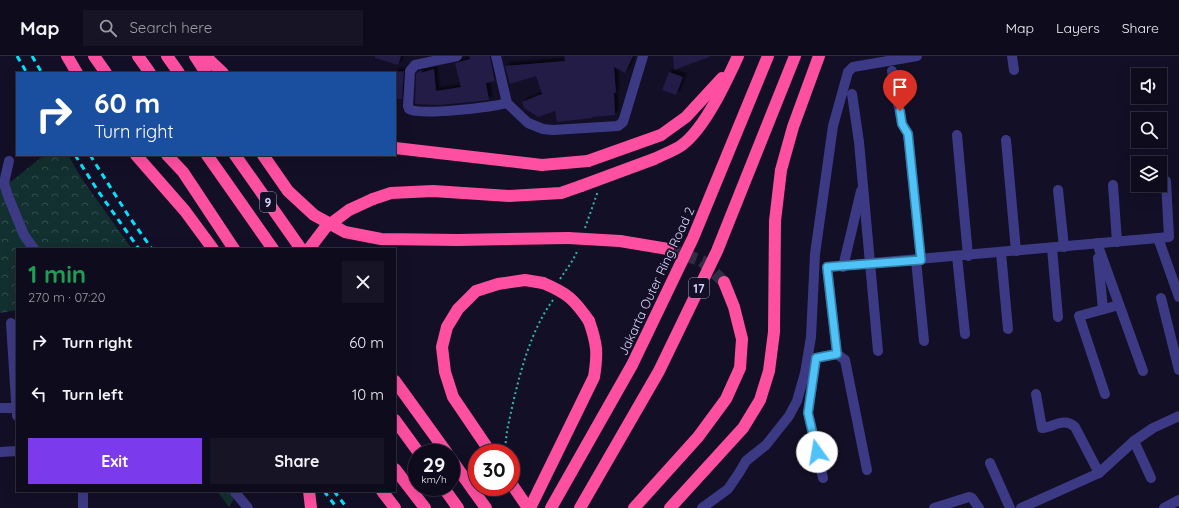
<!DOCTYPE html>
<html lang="en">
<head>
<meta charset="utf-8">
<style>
  body { margin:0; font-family:Quicksand,sans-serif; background:#171425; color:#f1f3f6; height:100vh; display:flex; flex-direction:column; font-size:15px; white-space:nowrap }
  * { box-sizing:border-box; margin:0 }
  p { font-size:13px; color:#9b9ba3 }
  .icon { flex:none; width:22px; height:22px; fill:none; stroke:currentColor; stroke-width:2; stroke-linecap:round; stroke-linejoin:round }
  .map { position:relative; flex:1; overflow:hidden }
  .details { position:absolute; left:16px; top:192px; width:380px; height:244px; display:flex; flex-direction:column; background:#0e0b1c; border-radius:0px; box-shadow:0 4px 16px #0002,0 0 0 1px #2e2b3b }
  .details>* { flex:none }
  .top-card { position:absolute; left:16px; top:16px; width:380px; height:84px; border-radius:0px; box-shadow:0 4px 16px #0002,0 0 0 1px #2e2b3b; background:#1a4fa0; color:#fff; overflow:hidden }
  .fabs { position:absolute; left:1131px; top:12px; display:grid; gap:8px }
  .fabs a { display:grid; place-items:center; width:36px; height:36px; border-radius:0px; background:#0e0b1c; box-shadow:0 4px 16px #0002,0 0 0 1px #2e2b3b; font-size:20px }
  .speed { position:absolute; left:408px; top:388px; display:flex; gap:8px; font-size:20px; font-weight:700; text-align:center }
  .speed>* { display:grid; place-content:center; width:52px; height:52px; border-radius:50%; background:#0e0b1c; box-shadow:0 4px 16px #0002,0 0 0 1px #2e2b3b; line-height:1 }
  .speed small { font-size:10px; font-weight:400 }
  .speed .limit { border:6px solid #d22; background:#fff; color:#111 }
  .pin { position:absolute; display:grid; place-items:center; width:34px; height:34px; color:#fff; margin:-41px -17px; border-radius:50% 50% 50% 0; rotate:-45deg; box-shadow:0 0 4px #0007 }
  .pin .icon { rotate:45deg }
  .me { position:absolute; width:44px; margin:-22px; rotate:347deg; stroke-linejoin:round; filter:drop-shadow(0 0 3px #0008) }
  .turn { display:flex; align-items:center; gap:14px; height:84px; padding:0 12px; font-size:18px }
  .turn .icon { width:52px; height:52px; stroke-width:2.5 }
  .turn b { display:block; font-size:28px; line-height:34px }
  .round { display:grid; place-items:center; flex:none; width:42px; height:42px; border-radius:0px; background:#171425 }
  .overview { display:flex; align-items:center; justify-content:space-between; height:68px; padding:0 12px }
  h1 { font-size:24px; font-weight:800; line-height:30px; color:#1e9e55 }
  .cta { display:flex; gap:8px; margin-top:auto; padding:8px 12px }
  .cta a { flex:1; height:46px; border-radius:0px; background:#7c3aed; color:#fff; font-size:16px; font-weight:800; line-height:46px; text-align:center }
  .cta a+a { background:#171425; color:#f1f3f6 }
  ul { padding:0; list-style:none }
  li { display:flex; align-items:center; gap:12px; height:52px; padding:0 12px }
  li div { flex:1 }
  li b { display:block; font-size:15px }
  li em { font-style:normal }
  header { display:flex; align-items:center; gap:24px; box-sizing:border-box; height:56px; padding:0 20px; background:#0e0b1c; border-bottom:1px solid #2e2b3b }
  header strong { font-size:19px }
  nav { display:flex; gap:22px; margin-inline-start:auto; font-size:14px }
  .search { width:280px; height:36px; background:#171425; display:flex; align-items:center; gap:10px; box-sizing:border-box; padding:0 14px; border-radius:0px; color:#9b9ba3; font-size:15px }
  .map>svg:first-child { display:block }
  .forest { fill:url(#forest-crowns) }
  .building { fill:#241b47; filter:url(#shadow) }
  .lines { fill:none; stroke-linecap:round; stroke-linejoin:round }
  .highway-tunnel { stroke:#312d47; stroke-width:12; stroke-dasharray:12 6; stroke-linecap:butt }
  .path { stroke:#2fb8b0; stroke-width:2; stroke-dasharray:2 3; stroke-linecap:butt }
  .minor { stroke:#3d3a85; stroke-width:10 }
  .highway { stroke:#ff4fa3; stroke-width:12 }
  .rail { stroke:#00e5ff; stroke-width:3; stroke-dasharray:6 5; stroke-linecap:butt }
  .highway-bridge { stroke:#ff4fa3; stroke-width:12 }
  .route-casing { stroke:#337fa1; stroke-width:10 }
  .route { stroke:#4fc3f7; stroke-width:7 }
  .labels { text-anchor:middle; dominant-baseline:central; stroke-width:4; stroke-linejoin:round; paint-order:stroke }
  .shield { fill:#130f26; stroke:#9e99be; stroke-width:1 }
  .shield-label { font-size:12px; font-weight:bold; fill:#d9d4ff }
  .street-label { font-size:13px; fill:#d9d4ff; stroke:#130f26 }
</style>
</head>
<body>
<header>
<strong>Map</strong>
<div class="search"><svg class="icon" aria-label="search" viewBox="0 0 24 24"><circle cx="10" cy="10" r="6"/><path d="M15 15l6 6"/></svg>Search here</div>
<nav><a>Map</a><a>Layers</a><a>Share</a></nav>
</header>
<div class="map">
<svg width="1179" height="452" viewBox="0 0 1179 452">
  <defs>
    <pattern id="forest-crowns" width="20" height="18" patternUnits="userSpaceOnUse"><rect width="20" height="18" fill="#12302f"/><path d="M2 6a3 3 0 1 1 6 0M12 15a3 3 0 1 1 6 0" fill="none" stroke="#344d4e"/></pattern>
    <filter id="shadow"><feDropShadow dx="3.5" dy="-3.5" stdDeviation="1" flood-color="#0009"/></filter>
  </defs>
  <rect width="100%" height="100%" fill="#130f26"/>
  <g class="forest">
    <polygon points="44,99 68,99 82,123 132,193 17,193 17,254 0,257 0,128 12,125"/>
    <polygon points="217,435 238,435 229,451"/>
  </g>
  <g class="building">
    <polygon points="375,0 401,0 398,9 375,2"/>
    <polygon points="469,0 490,0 495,25 486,27 489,44 441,49 415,48 416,18 419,15 423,14 420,17 434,13 436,35 461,31 455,7 470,3"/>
    <polygon points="564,0 633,0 625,17 614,11 616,37 614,37 615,59 592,61 592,62 557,66 555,55 538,61 524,52 522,46 542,38 536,20 510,28 505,10 565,5"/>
    <polygon points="673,0 709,0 709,1 674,14"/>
    <polygon points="404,15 402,43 395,43 395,16"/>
    <polygon points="669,16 683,21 676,39 662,34"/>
  </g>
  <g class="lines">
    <polyline class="highway-tunnel" points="668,193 702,205 724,226"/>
    <g class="path">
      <polyline points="585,172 598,135"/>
      <path d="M560,223C567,212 573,206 578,193"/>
      <path d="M504,397C506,388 506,379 508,370C517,328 528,278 553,244"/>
    </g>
    <g class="minor">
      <path d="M457,0L415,9L410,15L408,50L409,53C421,60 492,51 507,47"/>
      <polyline points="496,0 507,47 528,67 543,73 553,74 618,70 623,66 643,0"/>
      <polyline points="1012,0 1014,14"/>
      <polyline points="892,15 902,68 908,77 921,204"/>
      <polyline points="852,38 859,86 878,295"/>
      <polyline points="957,79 968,200"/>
      <polyline points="1006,84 1016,195"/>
      <polyline points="9,105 4,127 8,140 24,179 34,193"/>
      <polyline points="1113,129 1117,186"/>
      <polyline points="1058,134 1064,191"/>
      <polyline points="1158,182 1179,241"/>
      <polyline points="1097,187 1143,315"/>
      <polyline points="1052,192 1058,261"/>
      <polyline points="1001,197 1008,273"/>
      <polyline points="957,200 965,278"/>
      <polyline points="1098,202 1103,253"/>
      <polyline points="916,204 924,285"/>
      <polyline points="843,211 861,135"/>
      <polyline points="1161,242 1179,314"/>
      <polyline points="11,267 17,360"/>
      <path d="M1036,338L1042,372C1054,371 1064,361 1075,371L1099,417"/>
      <polyline points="1105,338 1079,260 1119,249"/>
      <polyline points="0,352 16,352"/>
      <polyline points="1134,385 1151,422"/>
      <polyline points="0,396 17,395"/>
      <polyline points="990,407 1010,452"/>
      <polyline points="867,414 845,304 837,298 827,211 1169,181 1166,125"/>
      <polyline points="823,422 808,357 816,302 837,298"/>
      <polyline points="234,435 248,452"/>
      <polyline points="83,452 83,435"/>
      <polyline points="702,452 728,433 739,417 746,405 766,389 789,360 797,345 805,317 811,281 815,198 833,70 848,16 853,11 917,0"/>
      <polyline points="934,452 969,441 972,442 979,452"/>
      <polyline points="1021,452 1099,417 1134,385 1153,372 1179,360"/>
      <polyline points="1164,452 1179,444"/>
    </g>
    <g class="highway">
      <polyline points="67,0 77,17"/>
      <polyline points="94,0 106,17"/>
      <polyline points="138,0 150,17"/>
      <polyline points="167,0 179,17"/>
      <polyline points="195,0 206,17"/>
      <polyline points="205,0 223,17"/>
      <polyline points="661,79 686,61 722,22"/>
      <polyline points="395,92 542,109 588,105"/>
      <polyline points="136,99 185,155 213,193"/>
      <polyline points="167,99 183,116 234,193"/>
      <polyline points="207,99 273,193"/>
      <polyline points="235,99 301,193"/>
      <polyline points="263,99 288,135 314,159 345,176 381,183 458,184 568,182"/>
      <path d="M654,103C663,98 674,95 682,89C705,72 726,26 738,0"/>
      <polyline points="373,143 391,137 433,135 509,140 561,137 581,130"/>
      <polyline points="620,185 668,193"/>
      <polyline points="395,325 447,397"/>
      <polyline points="395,364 419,397"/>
      <polyline points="491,397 453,341 445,316 442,291 447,271 458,253 476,235 498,228 525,224 543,227"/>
      <polyline points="451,403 473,434"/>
      <polyline points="395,413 425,452"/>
      <polyline points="511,427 528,452"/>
      <polyline points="443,431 458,452"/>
      <polyline points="309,435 311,452"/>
      <polyline points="382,435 395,452"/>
      <path d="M530,452L594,321C598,297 597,288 589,265"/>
      <polyline points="551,452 632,309 693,182 768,0"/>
      <polyline points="580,452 659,315 717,195 795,0"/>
      <polyline points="634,452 698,381 726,343 740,312 742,283 734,251 724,226"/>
      <polyline points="670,452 743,372 760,344 769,315 774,276 775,165 781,114 793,71 819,0"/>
    </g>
    <g class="rail">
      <polyline points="17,0 27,17"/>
      <polyline points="32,0 42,17"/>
      <polyline points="75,99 98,135 139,193"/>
      <polyline points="90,99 128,159 152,193"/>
      <polyline points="324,435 337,452"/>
      <polyline points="334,435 347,452"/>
    </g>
    <g class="highway-bridge">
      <polyline points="588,105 661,79"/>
      <polyline points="581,130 654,103"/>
      <polyline points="568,182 620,185"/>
      <polyline points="309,193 325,172 349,154 373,143"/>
      <path d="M543,227C567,237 574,243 589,265"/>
      <polyline points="473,434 486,452"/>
    </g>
  </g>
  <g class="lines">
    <defs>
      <polyline id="route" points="817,396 808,357 816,302 837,298 827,211 921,204 908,78 902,68 900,55"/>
    </defs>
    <use href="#route" class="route-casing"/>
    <use href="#route" class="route"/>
  </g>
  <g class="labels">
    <g class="shield">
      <rect x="260" y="136" width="16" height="20" rx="3"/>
      <rect x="689" y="222" width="20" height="20" rx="3"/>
    </g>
    <g class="shield-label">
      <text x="268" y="146">9</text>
      <text x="699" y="232">17</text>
    </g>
    <g class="street-label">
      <text transform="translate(656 225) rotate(-65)">Jakarta Outer Ring Road 2</text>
    </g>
  </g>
</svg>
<div class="fabs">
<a><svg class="icon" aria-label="sound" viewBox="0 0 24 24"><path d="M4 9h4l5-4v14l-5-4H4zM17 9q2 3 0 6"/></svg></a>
<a><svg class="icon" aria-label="search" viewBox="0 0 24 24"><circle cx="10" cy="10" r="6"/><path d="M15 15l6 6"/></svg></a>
<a><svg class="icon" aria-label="layers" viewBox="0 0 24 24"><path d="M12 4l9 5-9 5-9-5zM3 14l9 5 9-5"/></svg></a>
</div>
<div class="speed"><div>29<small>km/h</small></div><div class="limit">30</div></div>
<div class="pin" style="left:900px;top:55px;background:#d93025"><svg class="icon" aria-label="arrive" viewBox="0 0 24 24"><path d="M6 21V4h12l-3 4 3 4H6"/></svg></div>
<svg class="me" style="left:817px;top:396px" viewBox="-20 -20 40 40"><circle r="19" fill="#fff"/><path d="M0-13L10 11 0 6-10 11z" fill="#4fc3f7"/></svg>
<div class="top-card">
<div class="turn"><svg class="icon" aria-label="right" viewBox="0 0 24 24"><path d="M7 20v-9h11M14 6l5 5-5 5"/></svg><div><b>60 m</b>Turn right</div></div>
</div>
<section class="details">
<div class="overview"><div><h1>1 min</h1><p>270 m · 07:20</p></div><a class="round"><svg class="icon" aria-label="close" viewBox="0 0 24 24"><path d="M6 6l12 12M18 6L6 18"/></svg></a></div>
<ul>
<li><svg class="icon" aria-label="right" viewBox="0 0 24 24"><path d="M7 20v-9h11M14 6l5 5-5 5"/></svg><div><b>Turn right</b></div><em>60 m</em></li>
<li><svg class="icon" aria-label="left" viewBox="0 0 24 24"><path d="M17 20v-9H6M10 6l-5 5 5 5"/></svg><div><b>Turn left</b></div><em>10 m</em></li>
</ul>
<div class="cta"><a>Exit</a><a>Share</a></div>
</section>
</div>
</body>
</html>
